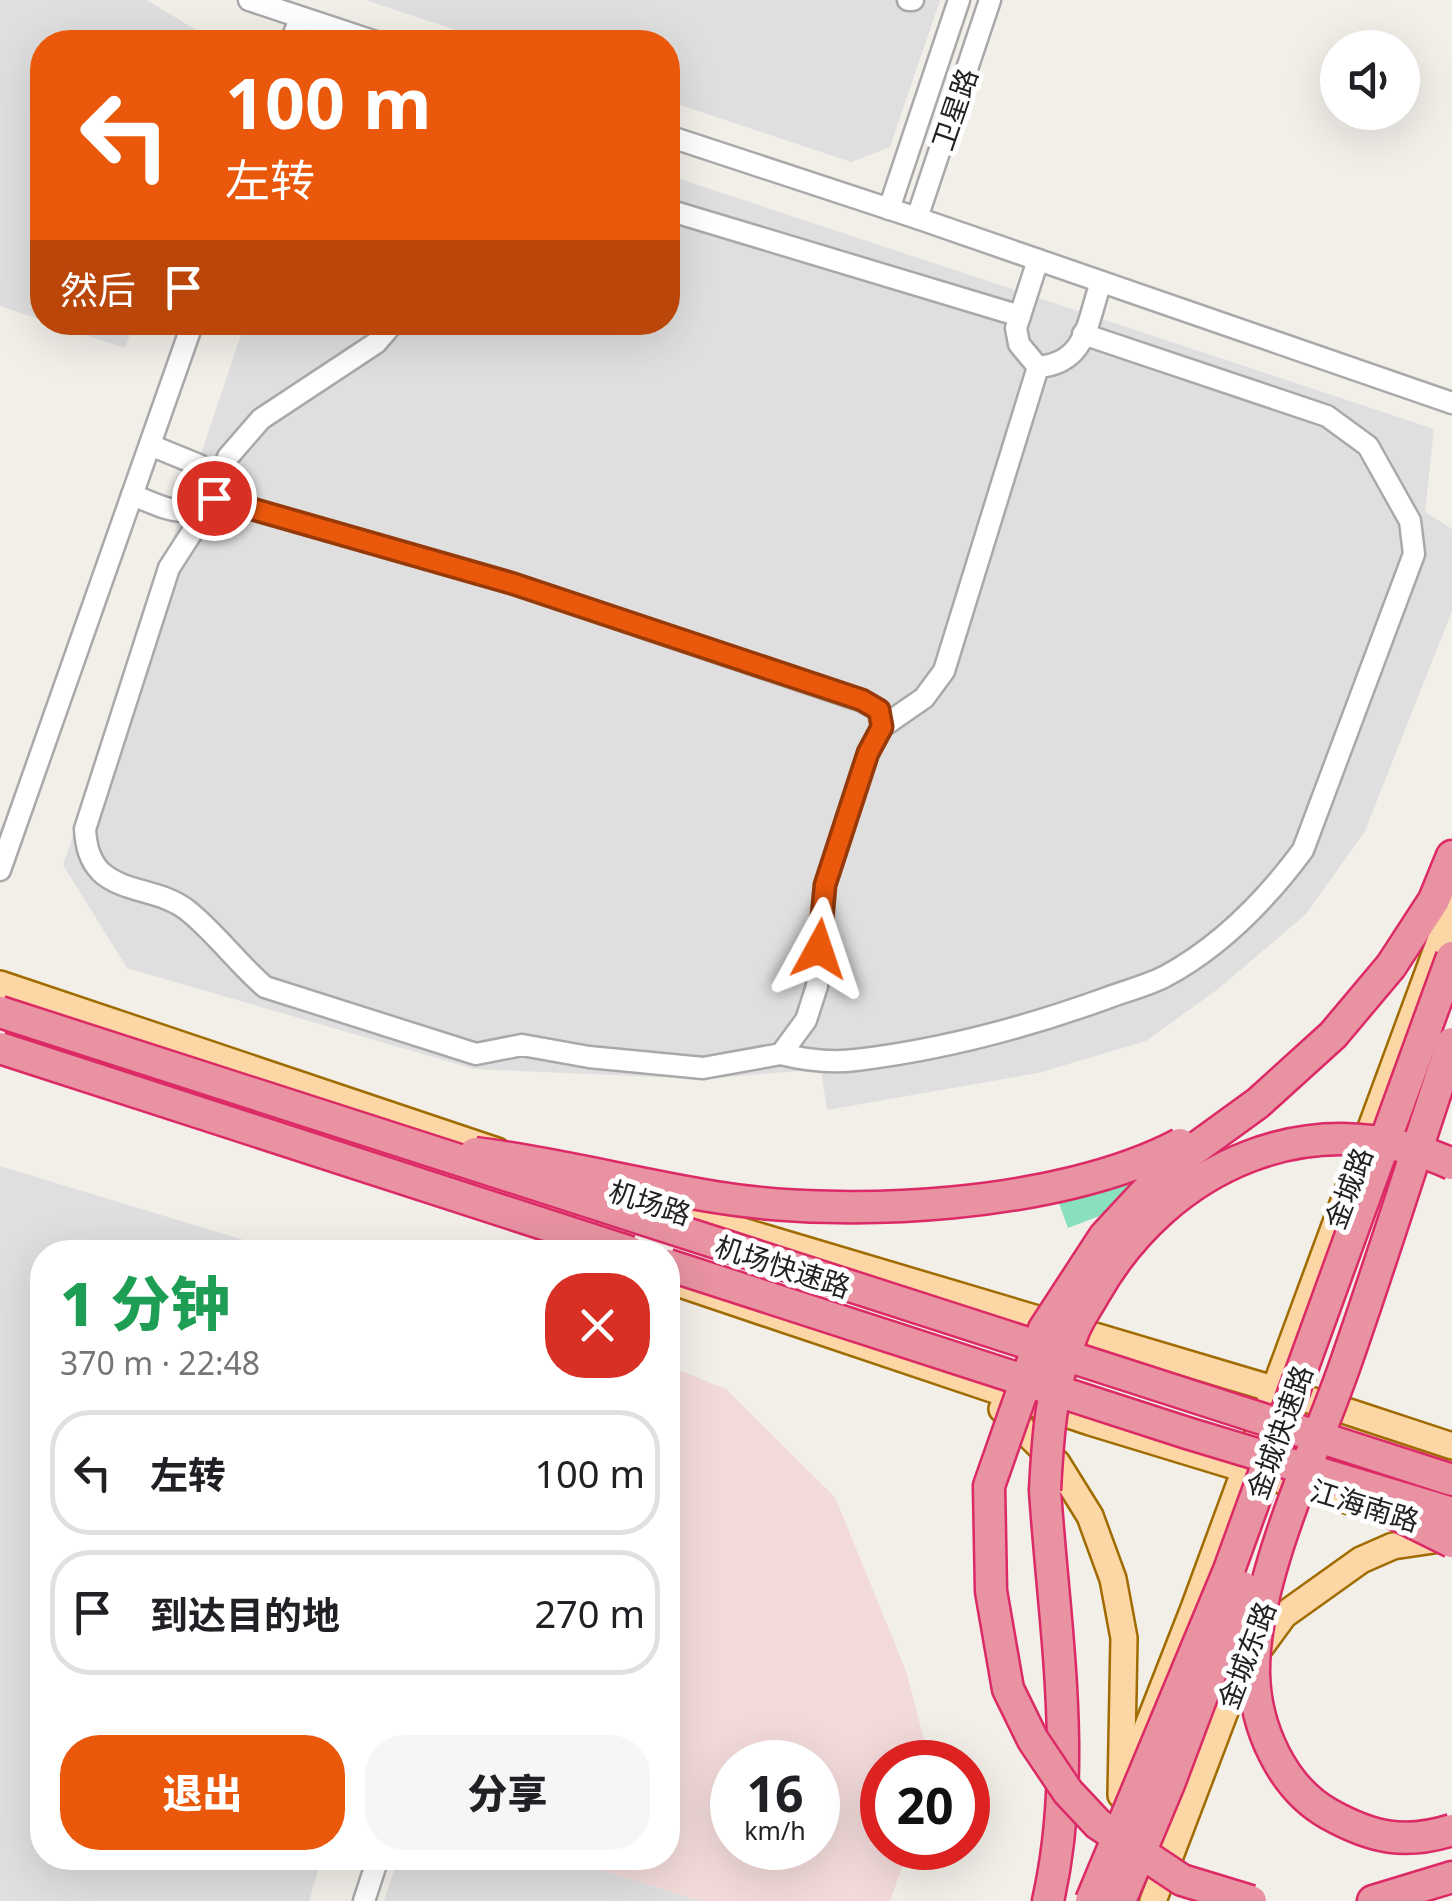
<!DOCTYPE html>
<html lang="zh">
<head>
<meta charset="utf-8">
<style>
  body { margin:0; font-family:"Noto Sans","Noto Sans SC",sans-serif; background:#f6f6f6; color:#202124; height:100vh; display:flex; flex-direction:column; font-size:38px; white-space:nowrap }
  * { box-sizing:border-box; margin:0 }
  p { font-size:32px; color:#757577 }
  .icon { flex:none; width:55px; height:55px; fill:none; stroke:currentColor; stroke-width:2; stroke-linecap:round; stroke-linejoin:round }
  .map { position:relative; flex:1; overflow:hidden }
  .sheet { position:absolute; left:30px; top:1240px; width:650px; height:630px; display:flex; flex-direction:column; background:#fff; border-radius:40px; box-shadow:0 10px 40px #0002 }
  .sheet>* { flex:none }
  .guide { position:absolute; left:30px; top:30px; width:650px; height:305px; border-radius:40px; box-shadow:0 10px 40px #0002; background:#ea580c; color:#fff; overflow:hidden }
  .fabs { position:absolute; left:1320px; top:30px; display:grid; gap:20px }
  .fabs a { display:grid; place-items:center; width:100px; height:100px; border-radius:50%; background:#fff; box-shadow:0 10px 40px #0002; font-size:50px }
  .speed { position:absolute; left:710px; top:1740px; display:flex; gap:20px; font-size:50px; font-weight:700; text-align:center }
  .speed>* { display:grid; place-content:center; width:130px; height:130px; border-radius:50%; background:#fff; box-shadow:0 10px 40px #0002; line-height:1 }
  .speed small { font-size:25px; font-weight:400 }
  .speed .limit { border:15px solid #d22; background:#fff; color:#111 }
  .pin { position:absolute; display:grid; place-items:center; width:85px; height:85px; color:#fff; margin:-42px; border:5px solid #fff; border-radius:50%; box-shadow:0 2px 10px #0007 }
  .me { position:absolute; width:110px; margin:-55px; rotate:5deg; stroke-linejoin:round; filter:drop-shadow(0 0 8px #0008) }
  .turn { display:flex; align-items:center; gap:35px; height:210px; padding:0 30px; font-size:45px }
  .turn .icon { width:130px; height:130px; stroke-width:2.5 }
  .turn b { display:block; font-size:70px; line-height:85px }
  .then { display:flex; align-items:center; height:95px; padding:0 30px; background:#0003; gap:20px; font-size:38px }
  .round { display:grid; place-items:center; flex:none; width:105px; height:105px; border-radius:40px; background:#f6f6f6 }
  .headline { display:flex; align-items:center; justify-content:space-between; height:170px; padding:0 30px }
  h1 { font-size:60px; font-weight:800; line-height:75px; color:#1e9e55 }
  .primary-button { display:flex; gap:20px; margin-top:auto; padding:20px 30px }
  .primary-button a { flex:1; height:115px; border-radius:40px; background:#ea580c; color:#fff; font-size:40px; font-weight:800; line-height:115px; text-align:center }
  .primary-button a+a { background:#f6f6f6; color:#202124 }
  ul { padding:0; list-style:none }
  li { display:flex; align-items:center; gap:30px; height:125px; margin:0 20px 15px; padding:0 10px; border:5px solid #e0e0e0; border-radius:40px }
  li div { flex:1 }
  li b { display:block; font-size:38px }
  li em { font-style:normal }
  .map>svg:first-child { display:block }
  .residential { fill:#e0dfdf }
  .commercial { fill:#f2dad9; fill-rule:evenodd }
  .pitch { fill:#88e0be }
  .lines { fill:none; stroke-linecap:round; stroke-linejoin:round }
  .minor-casing { stroke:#a9a9a9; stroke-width:25 }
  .major-casing { stroke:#a06b00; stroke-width:30 }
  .highway-casing { stroke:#dc2a67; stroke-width:35 }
  .minor { stroke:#fff; stroke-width:20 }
  .major { stroke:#fcd6a4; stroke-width:25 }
  .highway { stroke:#e892a2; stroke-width:30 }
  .highway-bridge-casing { stroke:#dc2a67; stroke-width:35; stroke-linecap:butt }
  .highway-bridge { stroke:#e892a2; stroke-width:30 }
  .route-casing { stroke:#983908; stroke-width:25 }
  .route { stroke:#ea580c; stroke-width:18 }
  .labels { text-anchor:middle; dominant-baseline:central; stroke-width:10; stroke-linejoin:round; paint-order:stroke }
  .street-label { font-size:28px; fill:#222; stroke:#fff }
</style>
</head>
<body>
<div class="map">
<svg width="1452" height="1901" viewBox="0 0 1452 1901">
  <rect width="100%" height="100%" fill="#f2efe9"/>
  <g class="residential">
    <polygon points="0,0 147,0 199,32 207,42 42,42 42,320 0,306"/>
    <polygon points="365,0 940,0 890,147 851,162 668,101 668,42 492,42"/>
    <polygon points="668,175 1434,429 1425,512 1452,529 1452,611 1365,831 1306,914 1218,989 1146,1041 1038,1073 827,1110 821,1069 704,1079 474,1069 127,968 63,865 245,323 668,322"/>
    <polygon points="49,323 134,323 125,348"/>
    <polygon points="0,1166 283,1252 42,1252 42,1858 322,1858 309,1901 0,1901"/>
    <polygon points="398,1858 563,1858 701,1901 384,1901"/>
  </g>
  <path class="commercial" d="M668,1366L726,1389L835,1497L906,1671L930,1762H882V1848H909L890,1901H701L563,1858H668ZM732,1762H818V1848H732Z"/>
  <polygon class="pitch" points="1139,1146 1157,1194 1068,1228 1050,1179"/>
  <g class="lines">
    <defs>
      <g id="minor">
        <polyline points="249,0 376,42"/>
        <polyline points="908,0 913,0"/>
        <polyline points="291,42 300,18"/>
        <polyline points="668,136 917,218 1452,403"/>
        <polyline points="889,209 959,0"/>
        <polyline points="668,210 1020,316"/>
        <polyline points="917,218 990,0"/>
        <path d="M1038,260L1016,328L1019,344L1038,367C1087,363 1087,322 1101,282"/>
        <path d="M394,322L376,343L261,419L228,457L214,498L169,568L85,829C86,845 89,860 101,872C124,893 162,890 187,910C215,932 237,963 265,987L476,1054L522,1045L589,1057L703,1068L781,1054L806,1020L817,986L825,885L868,753L882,727L924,698L944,671L1038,367"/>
        <path d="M132,495C165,507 183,522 214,498L212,474L199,465L150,445"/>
        <polyline points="214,498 514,584 862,701 879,710 882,727"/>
        <polyline points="0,870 193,322"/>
        <path d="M781,1054C805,1060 831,1063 856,1060C940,1050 1027,1027 1107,998C1125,991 1146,986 1164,977C1220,947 1266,900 1303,850L1414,554L1410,521L1368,446L1327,416L1083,334"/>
        <polyline points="574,1252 596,1192"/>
        <polyline points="364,1901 378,1858"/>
      </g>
      <g id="major">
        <polyline points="0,984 497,1151"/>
        <polyline points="606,1187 705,1220 1340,1409 1452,1446"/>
        <polyline points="668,1280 1090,1422 1396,1515"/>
        <polyline points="1002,1409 1057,1463 1090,1516 1113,1579 1124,1638 1121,1795"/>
        <polyline points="1254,1656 1284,1615 1361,1560 1393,1546 1447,1538"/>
        <polyline points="1140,1746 1194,1608 1452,908"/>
        <polyline points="1153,1901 1251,1643"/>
      </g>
      <g id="highway">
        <polyline points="1391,966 1434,900 1452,856"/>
        <path d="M1045,1490C1054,1627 1079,1764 1048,1901"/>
        <polyline points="1373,1901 1452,1877"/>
      </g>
    </defs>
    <use href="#minor" class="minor-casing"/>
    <use href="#major" class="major-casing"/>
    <use href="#highway" class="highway-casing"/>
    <use href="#minor" class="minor"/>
    <use href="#major" class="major"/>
    <use href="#highway" class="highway"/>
    <defs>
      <g id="highway-bridge">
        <polyline points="0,1012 1452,1480"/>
        <path d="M1452,1043C1416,1151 1382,1260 1344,1368C1313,1456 1253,1581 1254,1673C1255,1726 1281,1787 1329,1814C1372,1838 1405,1845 1452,1830"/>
        <polyline points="0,1048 630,1252"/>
        <path d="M475,1153C556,1163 635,1184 715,1197C848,1219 1061,1207 1180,1144"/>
        <polyline points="668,1265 1187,1433 1452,1513"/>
        <path d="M1045,1490C1048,1433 1051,1386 1073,1333C1078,1319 1088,1306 1095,1293C1168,1165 1313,1100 1452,1164"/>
        <polyline points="1381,1507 1452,1542"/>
        <polyline points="1091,1901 1229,1570 1452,957"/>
        <polyline points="1120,1901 1169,1784 1243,1587"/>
        <polyline points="1251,1901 1182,1880 1098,1824 1068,1792 1033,1740 1008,1689 991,1591 989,1486 1044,1329 1104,1237 1167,1169 1258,1103 1333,1035 1391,966"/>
      </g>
    </defs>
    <use href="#highway-bridge" class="highway-bridge-casing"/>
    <use href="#highway-bridge" class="highway-bridge"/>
  </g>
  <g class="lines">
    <defs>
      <polyline id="route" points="214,498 514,584 862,700 879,710 882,727 868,753 825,885 819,949"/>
    </defs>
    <use href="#route" class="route-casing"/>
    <use href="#route" class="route"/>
  </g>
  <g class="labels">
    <g class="street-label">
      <text transform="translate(954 109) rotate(-71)">卫星路</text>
      <text transform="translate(1348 1188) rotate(-69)">金城路</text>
      <text transform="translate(650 1202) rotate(18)">机场路</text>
      <text transform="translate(783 1266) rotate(18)">机场快速路</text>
      <text transform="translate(1279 1432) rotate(-70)">金城快速路</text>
      <text transform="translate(1365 1505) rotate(17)">江海南路</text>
      <text transform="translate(1246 1655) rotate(-69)">金城东路</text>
    </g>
  </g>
</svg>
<div class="fabs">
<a><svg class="icon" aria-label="sound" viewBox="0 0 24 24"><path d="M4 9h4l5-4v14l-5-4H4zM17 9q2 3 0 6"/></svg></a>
</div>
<div class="speed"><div>16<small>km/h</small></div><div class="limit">20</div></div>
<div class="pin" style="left:214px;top:498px;background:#d93025"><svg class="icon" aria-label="arrive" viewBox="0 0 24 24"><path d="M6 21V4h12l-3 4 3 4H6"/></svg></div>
<svg class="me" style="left:819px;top:949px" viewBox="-20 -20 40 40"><path d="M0-17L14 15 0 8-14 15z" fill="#ea580c" stroke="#fff" stroke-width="4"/></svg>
<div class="guide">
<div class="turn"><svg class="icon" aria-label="left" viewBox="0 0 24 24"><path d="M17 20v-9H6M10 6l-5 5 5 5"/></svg><div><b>100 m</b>左转</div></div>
<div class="then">然后<svg class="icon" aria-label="arrive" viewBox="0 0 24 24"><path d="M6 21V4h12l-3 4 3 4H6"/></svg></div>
</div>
<section class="sheet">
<div class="headline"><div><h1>1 分钟</h1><p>370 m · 22:48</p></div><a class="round" style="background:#d93025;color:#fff"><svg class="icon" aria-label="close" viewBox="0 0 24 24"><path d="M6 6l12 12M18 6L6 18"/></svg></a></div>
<ul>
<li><svg class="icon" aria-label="left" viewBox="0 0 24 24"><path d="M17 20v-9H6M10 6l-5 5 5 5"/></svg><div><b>左转</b></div><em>100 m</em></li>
<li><svg class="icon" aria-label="arrive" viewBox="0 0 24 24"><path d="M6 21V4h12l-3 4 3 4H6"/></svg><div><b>到达目的地</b></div><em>270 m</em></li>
</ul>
<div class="primary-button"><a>退出</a><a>分享</a></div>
</section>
</div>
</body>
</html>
